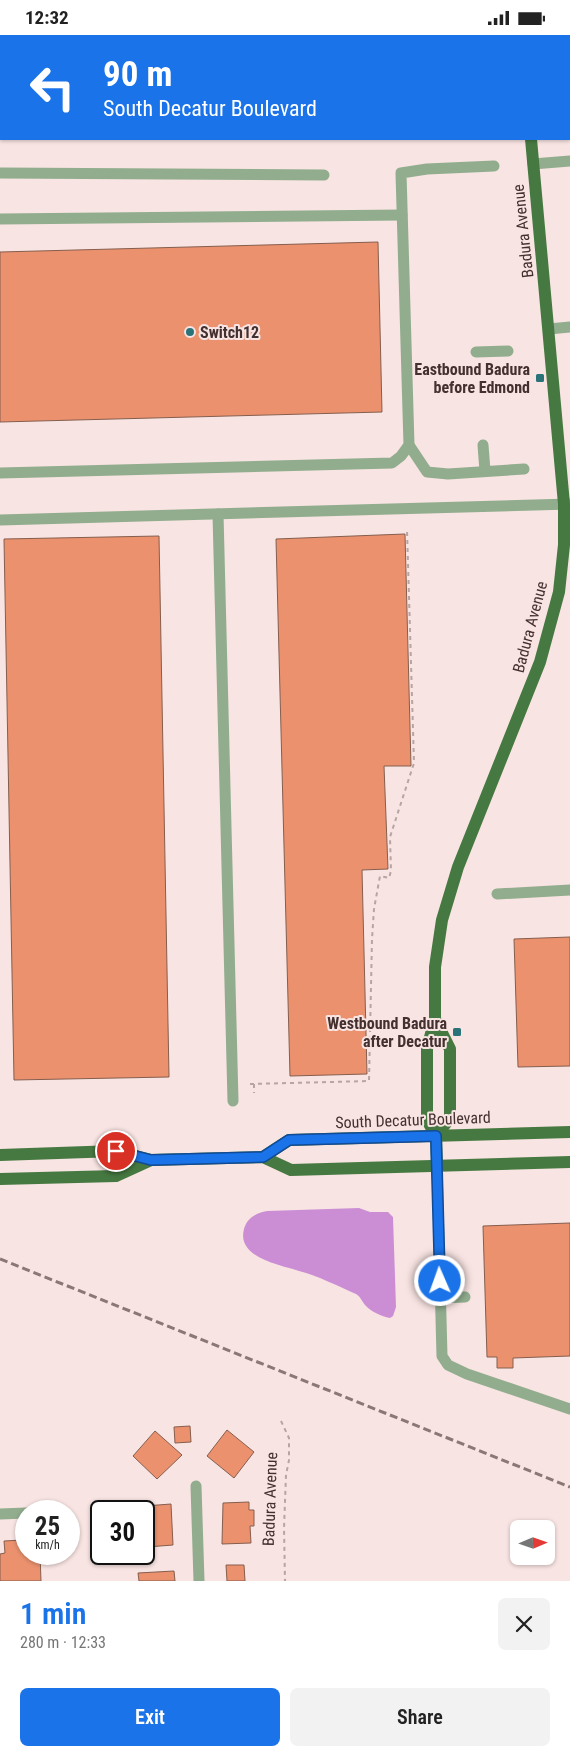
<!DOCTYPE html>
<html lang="en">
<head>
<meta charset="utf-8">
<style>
  body { margin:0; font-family:"Roboto Condensed",sans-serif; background:#f2f2f2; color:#222; height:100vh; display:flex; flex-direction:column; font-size:19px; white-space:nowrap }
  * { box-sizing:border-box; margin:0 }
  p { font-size:16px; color:#767676 }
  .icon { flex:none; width:28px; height:28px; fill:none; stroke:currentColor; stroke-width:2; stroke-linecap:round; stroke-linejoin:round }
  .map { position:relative; height:1546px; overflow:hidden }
  .panel { display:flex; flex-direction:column; background:#fff; flex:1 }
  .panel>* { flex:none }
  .top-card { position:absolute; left:0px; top:0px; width:570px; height:105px; box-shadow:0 1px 4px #0004; background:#1a73e8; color:#fff; overflow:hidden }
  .needle { width:32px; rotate:88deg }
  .fabs { position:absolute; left:510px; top:1485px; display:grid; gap:10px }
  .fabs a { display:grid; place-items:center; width:45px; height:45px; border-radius:8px; background:#fff; box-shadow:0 1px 4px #0004; font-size:25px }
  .speed { position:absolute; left:15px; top:1465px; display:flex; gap:10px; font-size:25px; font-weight:700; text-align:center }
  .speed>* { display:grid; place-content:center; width:65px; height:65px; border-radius:50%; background:#fff; box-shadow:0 1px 4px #0004; line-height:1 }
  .speed small { font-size:12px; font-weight:400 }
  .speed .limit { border:2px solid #111; border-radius:8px; background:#fff; color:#111 }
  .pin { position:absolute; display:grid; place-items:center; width:42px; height:42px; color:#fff; margin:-21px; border:2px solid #fff; border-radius:50%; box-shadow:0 1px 5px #0007 }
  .me { position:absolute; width:55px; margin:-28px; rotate:358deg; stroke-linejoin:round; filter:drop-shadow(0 0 4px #0008) }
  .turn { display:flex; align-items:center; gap:18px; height:105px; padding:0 20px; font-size:22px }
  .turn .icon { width:65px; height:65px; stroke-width:2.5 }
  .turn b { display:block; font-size:35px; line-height:42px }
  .round { display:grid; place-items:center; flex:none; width:52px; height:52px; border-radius:8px; background:#f2f2f2 }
  .headline { display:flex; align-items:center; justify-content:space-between; height:85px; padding:0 20px }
  h1 { font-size:30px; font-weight:600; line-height:38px; color:#1a73e8 }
  .cta { display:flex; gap:10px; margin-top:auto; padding:10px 20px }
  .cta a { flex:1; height:58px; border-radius:8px; background:#1a73e8; color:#fff; font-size:20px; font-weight:600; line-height:58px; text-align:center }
  .cta a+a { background:#f2f2f2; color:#222 }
  .status { display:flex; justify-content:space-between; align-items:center; height:35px; padding:0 25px; background:#fff; direction:ltr }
  .status svg { height:14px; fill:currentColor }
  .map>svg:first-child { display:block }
  .water { fill:#cb8ed5 }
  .building { fill:#eb916e; stroke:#855e4e }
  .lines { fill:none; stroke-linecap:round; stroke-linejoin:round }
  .path { stroke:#b8a5a3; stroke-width:2; stroke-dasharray:4 4; stroke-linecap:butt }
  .minor { stroke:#91ad8e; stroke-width:11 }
  .major { stroke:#467941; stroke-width:12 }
  .rail { stroke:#8b7776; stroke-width:3; stroke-dasharray:8 4; stroke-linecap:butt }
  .route-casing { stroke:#114b97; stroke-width:12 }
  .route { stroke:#1a73e8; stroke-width:9 }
  .poi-dot { fill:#2a7479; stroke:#f8e4e2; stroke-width:2 }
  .labels { text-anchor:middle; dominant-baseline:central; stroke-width:4; stroke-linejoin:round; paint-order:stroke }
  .street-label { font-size:16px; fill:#43302f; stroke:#f8e4e2 }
  .poi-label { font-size:16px; font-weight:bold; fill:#43302f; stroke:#f8e4e2; text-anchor:end }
</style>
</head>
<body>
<div class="status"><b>12:32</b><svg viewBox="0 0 49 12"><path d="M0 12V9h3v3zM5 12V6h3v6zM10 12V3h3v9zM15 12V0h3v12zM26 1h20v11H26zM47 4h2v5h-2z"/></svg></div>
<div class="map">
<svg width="570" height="1546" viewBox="0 0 570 1546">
  <rect width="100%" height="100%" fill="#f8e4e2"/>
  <path class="water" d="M359,1173L370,1177H388L393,1182L396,1272L393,1281L390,1283C381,1281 372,1277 366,1271C362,1267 361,1262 356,1259C338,1251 318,1241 299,1236C281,1230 236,1223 244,1194C247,1183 256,1178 267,1176Z"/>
  <g class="building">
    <polygon points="378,207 382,377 0,387 0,217"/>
    <polygon points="405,499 411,731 384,731 388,834 362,835 367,1039 290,1041 276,504"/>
    <polygon points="159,501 169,1042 14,1045 4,504"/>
    <polygon points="570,902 570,1031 518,1032 514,904"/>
    <polygon points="570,1188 570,1321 513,1323 513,1333 497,1333 497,1322 487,1322 483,1191"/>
    <polygon points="190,1391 191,1407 175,1408 174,1392"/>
    <polygon points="227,1395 254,1417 234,1443 207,1421"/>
    <polygon points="155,1396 182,1420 157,1444 133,1421"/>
    <polygon points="249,1467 249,1475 254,1475 254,1491 250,1491 251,1508 222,1509 223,1468"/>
    <polygon points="171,1469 173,1510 147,1512 145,1471"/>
    <polygon points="22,1505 23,1513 26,1512 26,1519 40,1519 41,1546 0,1546 0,1519 5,1518 4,1506"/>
    <polygon points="226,1530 244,1530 245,1546 227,1546"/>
    <polygon points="174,1536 175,1546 139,1546 138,1538"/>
  </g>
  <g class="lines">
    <g class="path">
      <polyline points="250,1049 369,1046 372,904 374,874 380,841 389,843 391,836 390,802 414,728 407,495"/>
      <polyline points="254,1049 254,1058"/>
      <polyline points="281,1386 289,1403 289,1425 286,1440 284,1493 285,1546"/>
    </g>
    <g class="minor">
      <polyline points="569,18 570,17"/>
      <polyline points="533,129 570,126"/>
      <polyline points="0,138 324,140"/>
      <polyline points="0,184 402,180"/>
      <polyline points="549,294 570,292"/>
      <polyline points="476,317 508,316"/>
      <polyline points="409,410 427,437 448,439 524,434"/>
      <polyline points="483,410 485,436"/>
      <polyline points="0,438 392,428 401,421 409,410 401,138 427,134 494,131"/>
      <polyline points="218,479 233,1066"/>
      <polyline points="0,485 570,469"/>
      <polyline points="497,859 570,855"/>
      <polyline points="437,1131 442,1321 448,1330 467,1339 570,1374"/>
      <polyline points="440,1263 465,1262"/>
      <polyline points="196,1451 199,1546"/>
      <polyline points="0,1479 26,1478"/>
    </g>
    <g class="major">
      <polyline points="523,0 523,1"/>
      <polyline points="435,984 450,1014 450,1083 436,1101"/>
      <polyline points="0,1120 116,1116 151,1125 263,1122 291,1135 570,1127"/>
      <polyline points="263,1122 289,1105 570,1097"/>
      <polyline points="437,1131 436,1101 427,1085 427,1013 435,984 435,932 442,885 458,832 540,627 559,557 564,510 564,469 531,104"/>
      <polyline points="0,1144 116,1141 151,1125"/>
    </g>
    <polyline class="rail" points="0,1224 570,1452"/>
  </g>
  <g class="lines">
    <defs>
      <polyline id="route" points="116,1116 151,1125 263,1122 289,1105 436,1101 440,1246"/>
    </defs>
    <use href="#route" class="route-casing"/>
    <use href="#route" class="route"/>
  </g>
  <g class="poi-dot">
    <circle cx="190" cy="297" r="5"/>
    <rect x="535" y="338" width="10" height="10" rx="2.5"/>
    <rect x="452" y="992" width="10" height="10" rx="2.5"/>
  </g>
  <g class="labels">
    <g class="street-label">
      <text transform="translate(523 196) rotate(-96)">Badura Avenue</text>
      <text transform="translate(530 592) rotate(-75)">Badura Avenue</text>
      <text transform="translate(413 1085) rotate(-2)">South Decatur Boulevard</text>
      <text transform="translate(270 1464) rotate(-88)">Badura Avenue</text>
    </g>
    <g class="poi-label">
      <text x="200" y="297" text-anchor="start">Switch12</text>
      <text x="530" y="334">Eastbound Badura<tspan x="530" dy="18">before Edmond</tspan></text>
      <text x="447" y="988">Westbound Badura<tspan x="447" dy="18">after Decatur</tspan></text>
    </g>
  </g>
</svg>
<div class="fabs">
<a><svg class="needle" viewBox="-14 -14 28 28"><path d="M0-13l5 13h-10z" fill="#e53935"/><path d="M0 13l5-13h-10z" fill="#767676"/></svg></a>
</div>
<div class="speed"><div>25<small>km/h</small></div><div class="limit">30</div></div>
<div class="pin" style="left:116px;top:1116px;background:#d93025"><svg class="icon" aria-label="arrive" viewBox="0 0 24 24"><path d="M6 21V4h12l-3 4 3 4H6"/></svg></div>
<svg class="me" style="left:440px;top:1246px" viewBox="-20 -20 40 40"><circle r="17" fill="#1a73e8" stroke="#fff" stroke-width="3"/><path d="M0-11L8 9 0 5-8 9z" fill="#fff"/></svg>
<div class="top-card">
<div class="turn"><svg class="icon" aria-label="left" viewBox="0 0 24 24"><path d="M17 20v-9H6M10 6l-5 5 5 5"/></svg><div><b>90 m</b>South Decatur Boulevard</div></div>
</div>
</div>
<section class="panel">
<div class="headline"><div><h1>1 min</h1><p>280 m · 12:33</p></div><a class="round"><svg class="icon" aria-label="close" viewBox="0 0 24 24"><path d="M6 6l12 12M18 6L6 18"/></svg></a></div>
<div class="cta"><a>Exit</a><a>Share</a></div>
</section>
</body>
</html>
